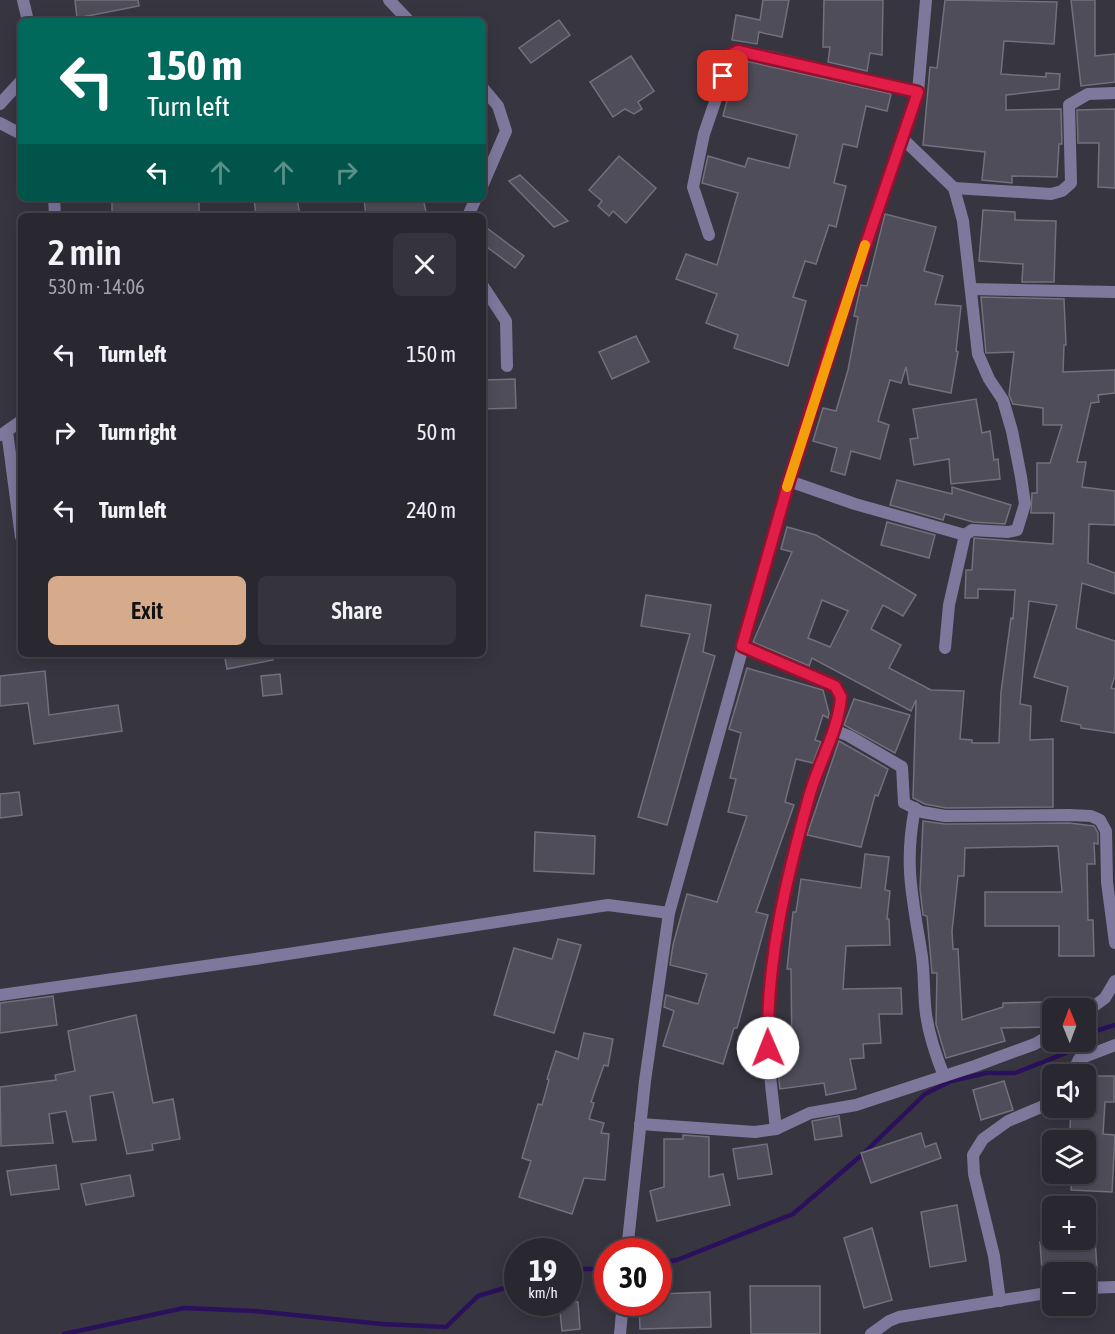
<!DOCTYPE html>
<html lang="en">
<head>
<meta charset="utf-8">
<style>
  body { margin:0; font-family:"Asap Condensed",sans-serif; background:#35343c; color:#f1f3f6; height:100vh; display:flex; flex-direction:column; font-size:22px; white-space:nowrap }
  * { box-sizing:border-box; margin:0 }
  p { font-size:20px; color:#a5a6ab }
  .icon { flex:none; width:33px; height:33px; fill:none; stroke:currentColor; stroke-width:2; stroke-linecap:round; stroke-linejoin:round }
  .map { position:relative; flex:1; overflow:hidden }
  .sheet { position:absolute; left:18px; top:213px; width:468px; height:444px; display:flex; flex-direction:column; background:#292830; border-radius:9px; box-shadow:0 3px 15px #0003,0 0 0 2px #45444c }
  .sheet>* { flex:none }
  .banner { position:absolute; left:18px; top:18px; width:468px; height:183px; border-radius:9px; box-shadow:0 3px 15px #0003,0 0 0 2px #45444c; background:#00695c; color:#fff; overflow:hidden }
  .needle { width:39px; rotate:359deg }
  .buttons { position:absolute; left:1042px; top:998px; display:grid; gap:12px }
  .buttons a { display:grid; place-items:center; width:54px; height:54px; border-radius:9px; background:#292830; box-shadow:0 3px 15px #0003,0 0 0 2px #45444c; font-size:30px }
  .speed { position:absolute; left:504px; top:1238px; display:flex; gap:12px; font-size:30px; font-weight:700; text-align:center }
  .speed>* { display:grid; place-content:center; width:78px; height:78px; border-radius:50%; background:#292830; box-shadow:0 3px 15px #0003,0 0 0 2px #45444c; line-height:1 }
  .speed small { font-size:15px; font-weight:400 }
  .speed .limit { border:9px solid #d22; background:#fff; color:#111 }
  .pin { position:absolute; display:grid; place-items:center; width:51px; height:51px; color:#fff; margin:-26px; border-radius:12px; box-shadow:0 3px 9px #0006 }
  .me { position:absolute; width:66px; margin:-33px; rotate:359deg; stroke-linejoin:round; filter:drop-shadow(0 0 4px #0008) }
  .turn { display:flex; align-items:center; gap:21px; height:126px; padding:0 30px; font-size:27px }
  .turn .icon { width:78px; height:78px; stroke-width:2.5 }
  .turn b { display:block; font-size:42px; line-height:51px }
  .lanes { display:flex; align-items:center; height:57px; padding:0 30px; background:#0003; justify-content:center; gap:30px; direction:ltr }
  .lanes .off { opacity:.35 }
  .round { display:grid; place-items:center; flex:none; width:63px; height:63px; border-radius:9px; background:#35343c }
  .summary { display:flex; align-items:center; justify-content:space-between; height:102px; padding:0 30px }
  h1 { font-size:36px; font-weight:600; line-height:45px }
  .button { display:flex; gap:12px; margin-top:auto; padding:12px 30px }
  .button a { flex:1; height:69px; border-radius:9px; background:#d6ab8b; color:#111; font-size:24px; font-weight:600; line-height:69px; text-align:center }
  .button a+a { background:#35343c; color:#f1f3f6 }
  ul { padding:0; list-style:none }
  li { display:flex; align-items:center; gap:18px; height:78px; padding:0 30px }
  li div { flex:1 }
  li b { display:block; font-size:22px }
  li em { font-style:normal }
  .map>svg:first-child { display:block }
  .lines { fill:none; stroke-linecap:round; stroke-linejoin:round }
  .stream { stroke:#2b105c; stroke-width:4.5 }
  .building { fill:#4f4d59; stroke:#72707d; stroke-width:1.5; fill-rule:evenodd }
  .street { stroke:#7e789d; stroke-width:12 }
  .route-casing { stroke:#92132f; stroke-width:15 }
  .route { stroke:#e11d48; stroke-width:10 }
  .slow { stroke:#f59e0b; stroke-width:10 }
</style>
</head>
<body>
<div class="map">
<svg width="1115" height="1334" viewBox="0 0 1115 1334">
  <rect width="100%" height="100%" fill="#373540"/>
  <g class="lines">
    <g class="stream">
      <polyline points="1086,1034 1115,1025"/>
      <polyline points="658,1264 677,1260 793,1214 864,1153 925,1094 951,1081 987,1073 1015,1073 1066,1053 1074,1041"/>
      <polyline points="568,1269 608,1269"/>
      <polyline points="64,1334 184,1308 255,1311 382,1324 446,1327 478,1296 518,1284"/>
    </g>
  </g>
  <g class="building">
    <polygon points="75,0 138,0 139,6 77,18"/>
    <polygon points="763,0 789,0 782,37 759,32 757,44 732,40 736,15 760,20"/>
    <polygon points="824,0 883,0 882,55 870,53 867,71 828,62 830,47 823,47"/>
    <polygon points="945,0 1057,2 1054,44 1004,41 1001,74 1046,77 1046,73 1060,74 1059,89 1006,95 1006,110 1061,109 1062,144 1059,144 1057,177 1012,176 1012,183 982,180 985,152 923,145 930,67 937,68"/>
    <polygon points="1071,0 1095,0 1095,56 1115,54 1115,82 1081,86"/>
    <polygon points="559,20 570,35 531,63 519,48"/>
    <polygon points="631,56 654,91 638,102 642,109 634,114 625,109 613,117 590,82"/>
    <polygon points="746,61 891,94 887,111 866,106 857,147 843,144 834,183 846,186 836,227 829,225 816,264 805,261 793,297 806,301 788,366 734,348 738,335 706,323 717,294 676,279 686,254 717,265 738,193 702,183 708,156 745,167 748,158 789,168 797,135 723,116 732,81 740,83"/>
    <polygon points="1115,109 1115,188 1098,187 1099,143 1078,143 1077,110"/>
    <polygon points="619,156 656,188 626,223 613,211 609,216 598,206 602,201 589,190"/>
    <polygon points="520,175 568,221 554,227 509,181"/>
    <rect x="112" y="198" width="87" height="18"/>
    <polygon points="254,198 297,198 300,216 256,216"/>
    <polygon points="364,198 423,198 426,212 400,216 366,216"/>
    <polygon points="983,210 1015,212 1015,220 1056,221 1054,282 1022,282 1023,264 979,261"/>
    <polygon points="885,214 936,227 924,271 943,276 935,304 961,306 956,351 958,352 951,393 909,384 906,367 901,383 890,380 878,421 889,425 880,459 851,451 845,475 831,471 837,448 813,441 823,408 836,411 848,370 858,317 854,316 861,285 867,286"/>
    <polygon points="483,225 524,256 515,268 483,244"/>
    <path d="M981,297L1064,299L1066,345H1064L1063,372L1115,370V393L1098,395L1099,402L1091,403L1077,462H1086L1082,487L1115,491V525L1089,524L1088,563L1115,573V594L1082,583L1076,628L1115,641V676L1111,688L1115,689V733L1081,728V725L1061,721L1068,687L1034,677L1057,605L1029,601L1020,704L1031,706L1030,740L1053,739V807L946,808L925,804L913,798L916,700L911,711L812,658L809,666L753,642L792,552L781,549L787,527L816,535L916,595L903,616L883,605L871,629L901,645L889,668L931,690L964,691L960,739L972,740V743H999L1001,692L1011,618L1013,619L1015,590L978,589V598H965L966,570H972L974,538L1053,544L1054,513H1031L1032,493H1037V463H1050L1062,425H1043V408L1013,404L1009,395L1014,352L986,353ZM822,600L848,611L830,647L808,638Z"/>
    <polygon points="636,336 649,362 612,379 599,352"/>
    <polygon points="515,379 516,408 483,409 483,380"/>
    <polygon points="976,399 982,433 990,431 994,460 998,459 1000,479 951,484 949,459 914,465 910,439 918,438 913,409"/>
    <polygon points="897,480 952,494 952,487 1011,505 1005,524 973,522 945,514 943,520 890,505"/>
    <polygon points="887,522 935,535 929,558 881,545"/>
    <polygon points="646,595 711,605 703,652 715,656 667,825 638,817 690,634 641,626"/>
    <polygon points="224,654 272,654 273,660 227,669"/>
    <polygon points="747,668 823,690 829,713 828,718 823,715 815,740 821,742 813,763 796,759 785,802 794,805 756,912 768,915 737,1028 734,1028 723,1064 663,1046 674,1011 664,1007 666,995 698,1004 707,974 670,965 673,945 687,894 717,902 747,816 728,812 736,779 730,778 741,733 729,729"/>
    <polygon points="45,671 49,715 118,705 122,731 34,744 28,703 0,706 0,676"/>
    <polygon points="280,674 282,694 263,696 261,676"/>
    <polygon points="854,699 910,715 895,753 844,725"/>
    <polygon points="839,741 888,769 878,796 875,795 861,847 807,835"/>
    <polygon points="19,792 22,815 0,818 0,794"/>
    <polygon points="923,821 945,824 1069,823 1094,826 1098,833 1098,844 1094,843 1095,864 1087,864 1088,920 1093,920 1094,956 1059,956 1059,926 985,926 985,892 1062,892 1058,846 965,848 964,876 958,876 952,931 953,949 958,949 962,1020 1003,1007 1003,1003 1043,1002 1044,1027 1001,1028 1005,1041 946,1058 936,1024 937,973 932,973 927,916 923,915 920,889"/>
    <polygon points="535,832 595,836 594,874 534,871"/>
    <polygon points="865,854 889,857 885,890 890,891 887,919 889,919 890,945 846,946 843,989 901,988 902,1014 879,1014 881,1043 863,1044 864,1058 850,1059 856,1089 826,1095 824,1083 780,1089 777,1062 792,1060 791,969 787,969 793,912 796,912 801,879 861,888"/>
    <polygon points="558,939 581,945 554,1033 494,1015 514,948 552,959"/>
    <polygon points="53,996 57,1025 0,1033 0,1003"/>
    <polygon points="136,1015 153,1103 173,1099 180,1139 152,1144 153,1150 127,1154 113,1092 90,1096 96,1140 73,1142 66,1111 49,1114 53,1143 1,1146 0,1087 56,1080 55,1075 75,1071 68,1031"/>
    <polygon points="584,1033 613,1039 608,1066 604,1065 591,1102 594,1103 589,1119 604,1123 601,1133 609,1134 605,1180 584,1178 572,1214 519,1197 531,1161 522,1158 538,1104 542,1105 549,1080 547,1079 556,1051 578,1059"/>
    <polygon points="1086,1076 1114,1076 1114,1102 1105,1102 1103,1134 1115,1135 1112,1192 1071,1190 1072,1173 1086,1173 1086,1140 1074,1140 1074,1129 1070,1129 1071,1107 1086,1108"/>
    <polygon points="1004,1081 1013,1110 981,1120 973,1090"/>
    <polygon points="839,1116 842,1136 815,1140 812,1121"/>
    <polygon points="921,1133 925,1147 936,1143 941,1158 871,1183 861,1153"/>
    <polygon points="683,1135 709,1137 709,1177 723,1174 730,1205 657,1221 650,1191 664,1187 664,1139 683,1139"/>
    <polygon points="767,1144 772,1174 738,1179 733,1149"/>
    <polygon points="56,1165 59,1189 11,1195 7,1171"/>
    <polygon points="130,1175 134,1196 86,1205 81,1184"/>
    <polygon points="957,1205 966,1261 930,1267 921,1212"/>
    <polygon points="872,1228 892,1300 864,1308 844,1238"/>
    <polygon points="1095,1239 1097,1268 1042,1272 1040,1242"/>
    <polygon points="750,1286 820,1286 820,1334 751,1334"/>
    <polygon points="710,1292 711,1327 640,1329 639,1302 658,1302 658,1294"/>
    <polygon points="559,1302 578,1302 580,1329 562,1331"/>
  </g>
  <g class="lines">
    <g class="street">
      <polyline points="23,0 28,21"/>
      <polyline points="389,0 409,21"/>
      <polyline points="483,88 498,106 506,131 483,184"/>
      <polyline points="0,104 21,81"/>
      <polyline points="0,123 21,134"/>
      <polyline points="902,138 954,188 963,221 978,354 989,379 1003,400 1012,431 1021,477 1025,504 1017,530 1008,532 972,530 965,535 949,605 945,648"/>
      <polyline points="954,188 1051,194 1062,191 1071,183 1069,105 1088,94 1115,93"/>
      <polyline points="54,198 55,216"/>
      <polyline points="468,216 476,198"/>
      <polyline points="709,235 693,187 704,134 731,55 738,51 771,57 918,92"/>
      <polyline points="483,286 506,321 507,366"/>
      <polyline points="971,289 1115,292"/>
      <polyline points="7,431 21,537"/>
      <polyline points="1,435 21,421"/>
      <polyline points="789,481 855,504 965,535"/>
      <polyline points="742,646 835,686 841,697 834,730 849,736 902,767 904,803 922,812 945,816 1069,815 1091,816 1100,820 1106,831 1107,882 1115,943"/>
      <path d="M915,808C904,863 912,896 921,950C925,971 923,993 926,1014C929,1036 936,1056 944,1076"/>
      <polyline points="0,995 255,959 608,905 669,913"/>
      <polyline points="1086,1012 1105,998 1115,981"/>
      <polyline points="1072,1074 1079,1059 1115,1045"/>
      <polyline points="640,1124 755,1132 776,1129 810,1113 856,1105 975,1066 1035,1044 1053,1033"/>
      <path d="M776,1129C772,1091 766,1053 768,1015C771,917 799,821 834,730"/>
      <polyline points="627,1251 645,1081 669,913 789,481 836,331 918,92 926,0"/>
      <polyline points="1086,1288 1115,1287"/>
      <polyline points="1000,1301 994,1256 974,1174 973,1155 983,1139 1008,1121 1053,1102"/>
      <polyline points="620,1334 623,1302"/>
      <polyline points="871,1334 889,1321 899,1317 1053,1292"/>
    </g>
  </g>
  <g class="lines">
    <defs>
      <path id="route" d="M723,76L730,55L738,51L918,92L836,332L789,481L742,646L835,686L841,697C838,733 818,763 809,797C786,880 766,961 768,1048"/>
    </defs>
    <use href="#route" class="route-casing"/>
    <use href="#route" class="route"/>
    <polyline class="slow" points="787,487 865,245"/>
  </g>
</svg>
<div class="buttons">
<a><svg class="needle" viewBox="-14 -14 28 28"><path d="M0-13l5 13h-10z" fill="#e53935"/><path d="M0 13l5-13h-10z" fill="#a5a6ab"/></svg></a>
<a><svg class="icon" aria-label="sound" viewBox="0 0 24 24"><path d="M4 9h4l5-4v14l-5-4H4zM17 9q2 3 0 6"/></svg></a>
<a><svg class="icon" aria-label="layers" viewBox="0 0 24 24"><path d="M12 4l9 5-9 5-9-5zM3 14l9 5 9-5"/></svg></a>
<a>+</a>
<a>−</a>
</div>
<div class="speed"><div>19<small>km/h</small></div><div class="limit">30</div></div>
<div class="pin" style="left:723px;top:76px;background:#d93025"><svg class="icon" aria-label="arrive" viewBox="0 0 24 24"><path d="M6 21V4h12l-3 4 3 4H6"/></svg></div>
<svg class="me" style="left:768px;top:1048px" viewBox="-20 -20 40 40"><circle r="19" fill="#fff"/><path d="M0-13L10 11 0 6-10 11z" fill="#e11d48"/></svg>
<div class="banner">
<div class="turn"><svg class="icon" aria-label="left" viewBox="0 0 24 24"><path d="M17 20v-9H6M10 6l-5 5 5 5"/></svg><div><b>150 m</b>Turn left</div></div>
<div class="lanes"><svg class="icon" aria-label="left" viewBox="0 0 24 24"><path d="M17 20v-9H6M10 6l-5 5 5 5"/></svg><svg class="icon off" aria-label="ahead" viewBox="0 0 24 24"><path d="M12 20V5M6 11l6-6 6 6"/></svg><svg class="icon off" aria-label="ahead" viewBox="0 0 24 24"><path d="M12 20V5M6 11l6-6 6 6"/></svg><svg class="icon off" aria-label="right" viewBox="0 0 24 24"><path d="M7 20v-9h11M14 6l5 5-5 5"/></svg></div>
</div>
<section class="sheet">
<div class="summary"><div><h1>2 min</h1><p>530 m · 14:06</p></div><a class="round"><svg class="icon" aria-label="close" viewBox="0 0 24 24"><path d="M6 6l12 12M18 6L6 18"/></svg></a></div>
<ul>
<li><svg class="icon" aria-label="left" viewBox="0 0 24 24"><path d="M17 20v-9H6M10 6l-5 5 5 5"/></svg><div><b>Turn left</b></div><em>150 m</em></li>
<li><svg class="icon" aria-label="right" viewBox="0 0 24 24"><path d="M7 20v-9h11M14 6l5 5-5 5"/></svg><div><b>Turn right</b></div><em>50 m</em></li>
<li><svg class="icon" aria-label="left" viewBox="0 0 24 24"><path d="M17 20v-9H6M10 6l-5 5 5 5"/></svg><div><b>Turn left</b></div><em>240 m</em></li>
</ul>
<div class="button"><a>Exit</a><a>Share</a></div>
</section>
</div>
</body>
</html>
